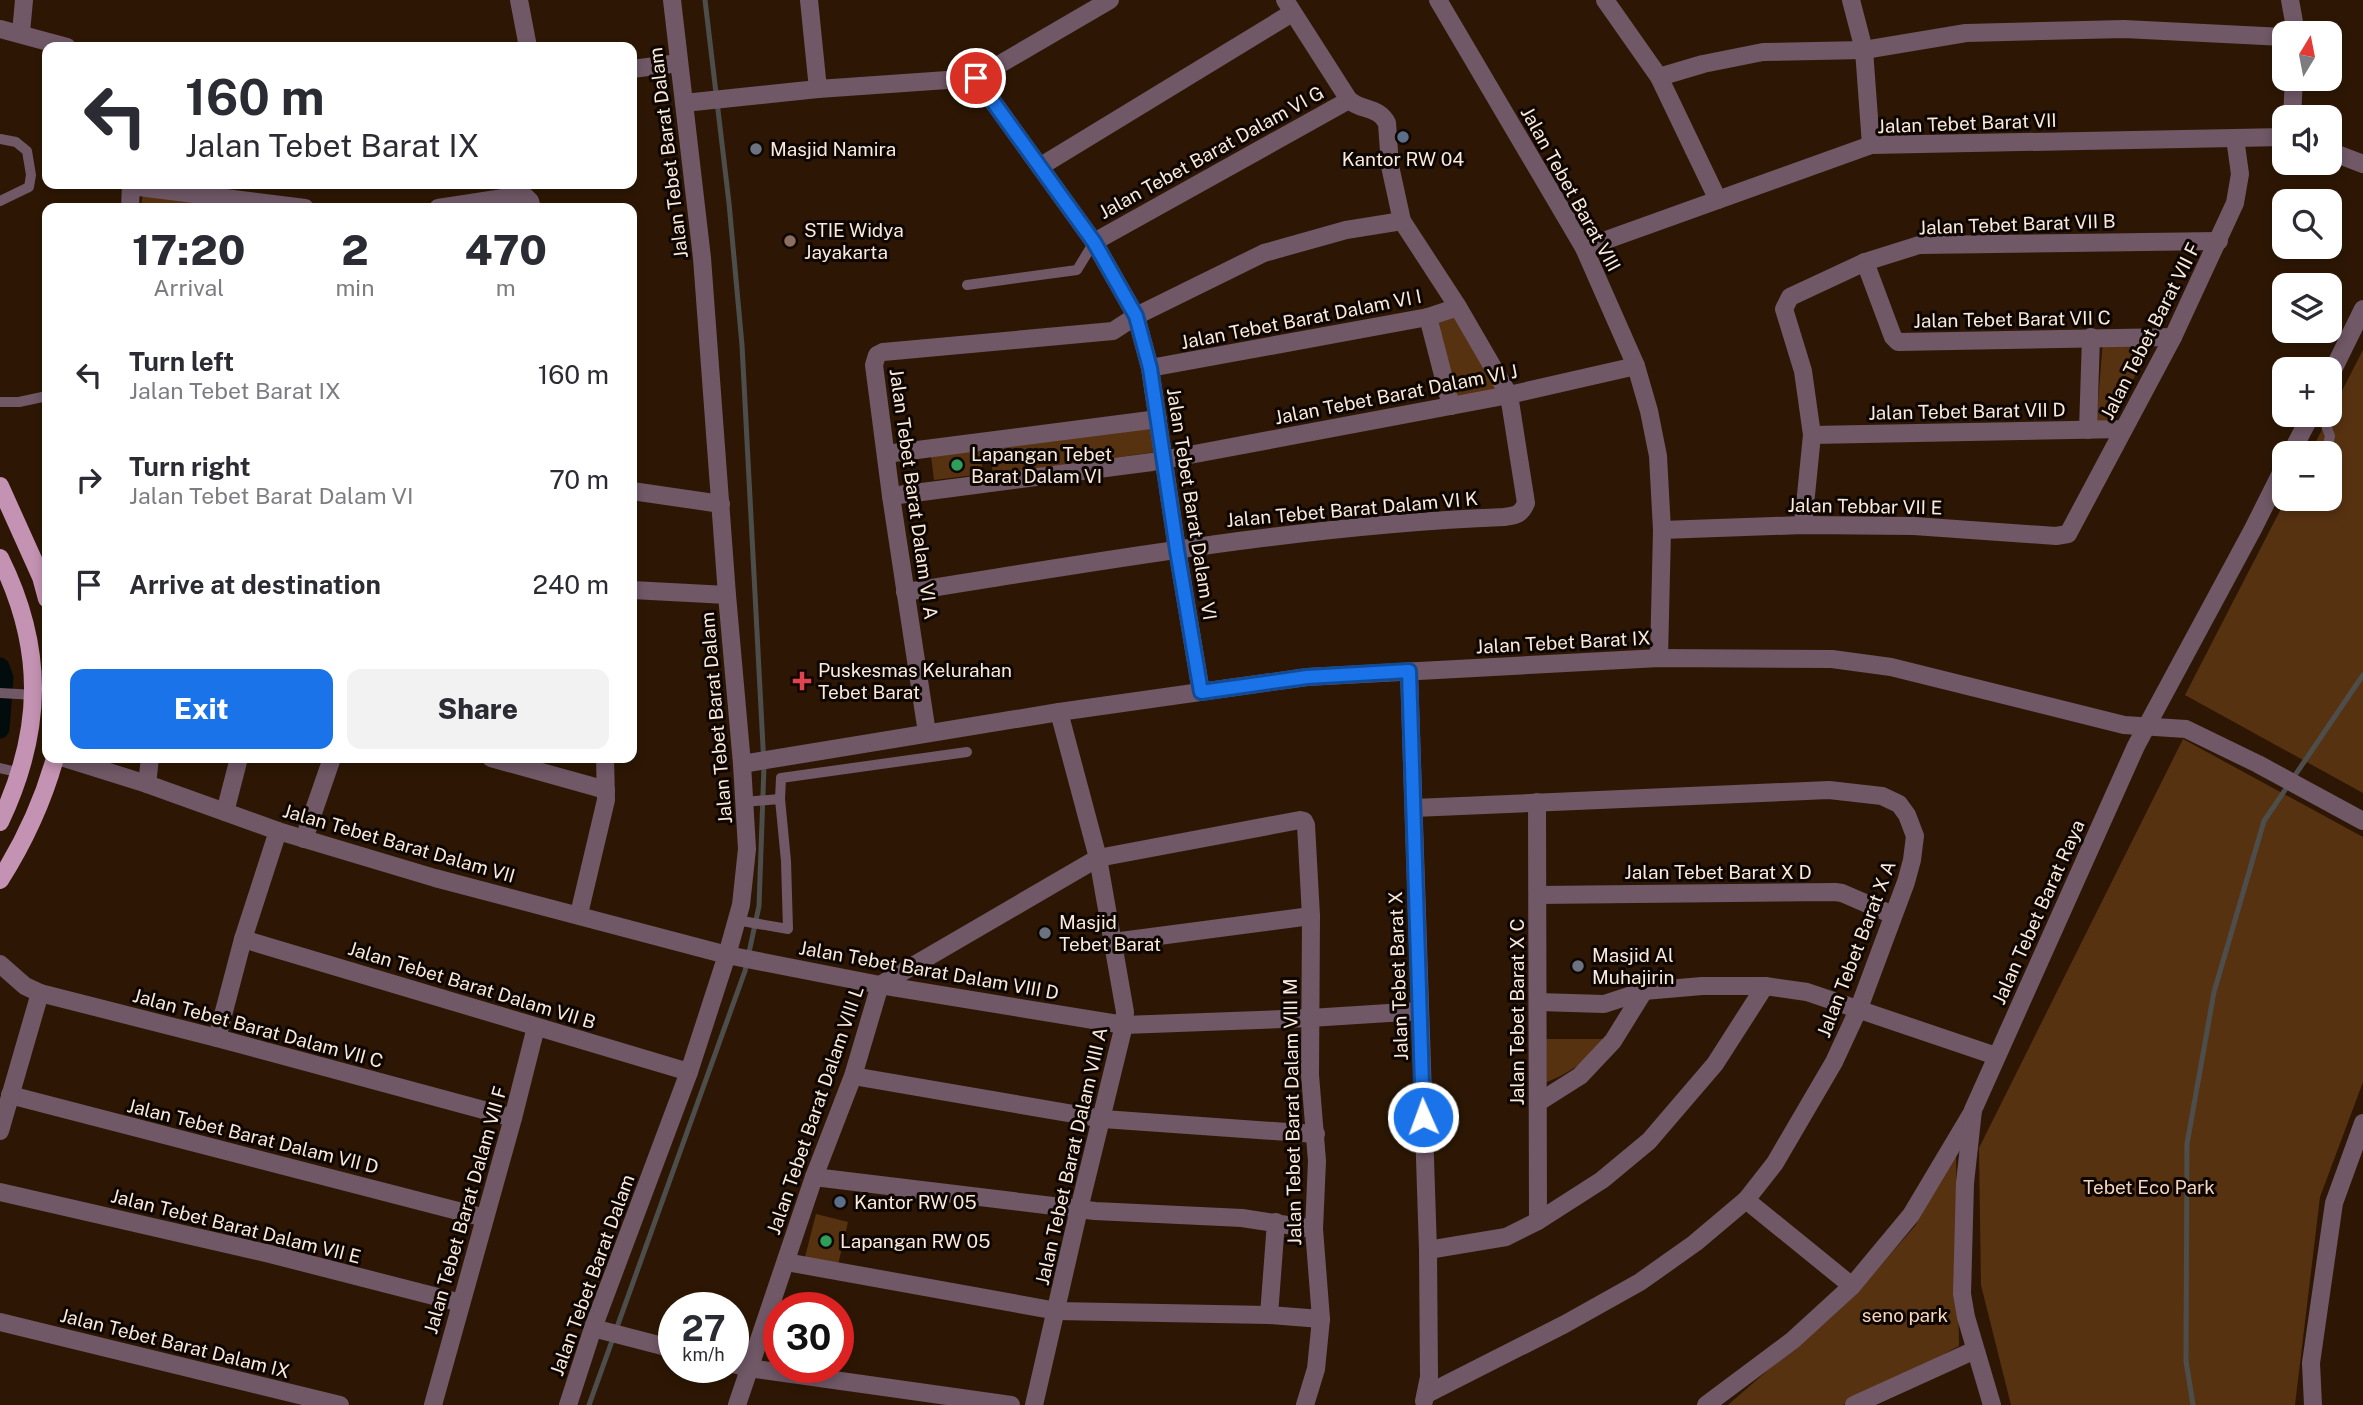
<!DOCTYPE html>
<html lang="en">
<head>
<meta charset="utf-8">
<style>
  body { margin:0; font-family:"Public Sans",sans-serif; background:#f2f2f3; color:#2b2b33; height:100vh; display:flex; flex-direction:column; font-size:26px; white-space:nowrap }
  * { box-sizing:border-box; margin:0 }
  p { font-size:23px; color:#7c7c81 }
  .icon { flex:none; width:38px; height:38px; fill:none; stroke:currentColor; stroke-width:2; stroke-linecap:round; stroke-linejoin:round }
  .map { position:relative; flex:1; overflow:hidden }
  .drawer { position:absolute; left:42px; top:203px; width:595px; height:560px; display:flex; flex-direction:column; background:#fff; border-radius:14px; box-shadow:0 4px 10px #0003 }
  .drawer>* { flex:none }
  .top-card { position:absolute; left:42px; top:42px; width:595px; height:147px; border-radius:14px; box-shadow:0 4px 10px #0003; background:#fff; color:#2b2b33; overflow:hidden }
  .needle { width:46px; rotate:10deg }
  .fabs { position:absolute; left:2272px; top:21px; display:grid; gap:14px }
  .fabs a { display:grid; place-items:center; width:70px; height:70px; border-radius:14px; background:#fff; box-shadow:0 4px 10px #0003; font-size:35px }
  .speed { position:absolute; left:658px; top:1292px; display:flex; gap:14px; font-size:35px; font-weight:700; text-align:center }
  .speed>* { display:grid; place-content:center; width:91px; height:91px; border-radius:50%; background:#fff; box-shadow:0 4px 10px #0003; line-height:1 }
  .speed small { font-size:18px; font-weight:400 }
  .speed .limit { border:10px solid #d22; background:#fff; color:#111 }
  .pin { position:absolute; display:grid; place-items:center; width:60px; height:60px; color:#fff; margin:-30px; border:4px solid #fff; border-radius:50%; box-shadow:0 2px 7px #0007 }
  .me { position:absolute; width:77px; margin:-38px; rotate:358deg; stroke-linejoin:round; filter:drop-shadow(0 0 5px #0008) }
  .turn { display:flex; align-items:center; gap:24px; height:147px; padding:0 28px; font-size:32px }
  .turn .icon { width:91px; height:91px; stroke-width:2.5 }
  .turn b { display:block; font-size:49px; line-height:60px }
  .eta { display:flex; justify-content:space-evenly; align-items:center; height:119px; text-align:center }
  .eta b { font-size:42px; font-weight:800; line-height:49px }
  .primary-button { display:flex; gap:14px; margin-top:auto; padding:14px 28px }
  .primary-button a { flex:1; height:80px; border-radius:14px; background:#1a73e8; color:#fff; font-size:28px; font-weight:800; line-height:80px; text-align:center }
  .primary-button a+a { background:#f2f2f3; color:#2b2b33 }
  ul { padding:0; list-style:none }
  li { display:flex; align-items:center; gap:21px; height:105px; padding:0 28px }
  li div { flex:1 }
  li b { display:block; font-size:26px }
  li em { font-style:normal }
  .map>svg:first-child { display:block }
  .green { fill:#573211 }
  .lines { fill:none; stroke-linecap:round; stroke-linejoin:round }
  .stream { stroke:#4d4e4b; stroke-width:5 }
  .canal { stroke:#030c0d; stroke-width:19 }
  .service { stroke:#705867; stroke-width:10 }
  .minor { stroke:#705867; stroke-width:18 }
  .tertiary { stroke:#705867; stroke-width:18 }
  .primary { stroke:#c492b2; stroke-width:18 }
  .route-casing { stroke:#114b97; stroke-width:18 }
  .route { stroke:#1a73e8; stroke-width:12 }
  .service-dot { fill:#5c6f8a; stroke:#0e0601; stroke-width:2.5 }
  .worship-dot { fill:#6b7280; stroke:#0e0601; stroke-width:2.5 }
  .education-dot { fill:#8d6e63; stroke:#0e0601; stroke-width:2.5 }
  .leisure-dot { fill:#2e9e5b; stroke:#0e0601; stroke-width:2.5 }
  .health-dot { fill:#e0444e; stroke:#0e0601; stroke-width:2.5 }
  .labels { text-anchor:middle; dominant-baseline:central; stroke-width:6; stroke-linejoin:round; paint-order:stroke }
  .street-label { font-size:19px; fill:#fae9dd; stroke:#0e0601 }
  .poi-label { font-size:19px; fill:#fae9dd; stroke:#0e0601; text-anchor:start }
  .park-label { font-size:19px; fill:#f4d5bd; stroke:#0e0601 }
</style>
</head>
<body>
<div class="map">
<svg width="2363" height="1405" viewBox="0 0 2363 1405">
  <rect width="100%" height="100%" fill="#2d1704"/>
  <g class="green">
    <polygon points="143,191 264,208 141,208"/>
    <polygon points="1458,311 1503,392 1458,399 1436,321"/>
    <polygon points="2155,338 2110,423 2096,426 2103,341"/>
    <polygon points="2363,350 2363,793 2185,695 2286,499 2329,499 2329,453 2310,453"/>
    <polygon points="1151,425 1155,452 993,475 990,447"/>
    <polygon points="980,450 983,474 934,480 931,456"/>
    <polygon points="2183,739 2363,837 2363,1082 2320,1197 2295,1405 2011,1405 1981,1285 1979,1148"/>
    <path d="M1542,1039H1605C1584,1061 1574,1072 1544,1083Z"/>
    <polygon points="1956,1153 1959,1346 1911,1372 1843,1405 1728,1405 1858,1291 1915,1226"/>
    <polygon points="816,1214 848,1222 837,1269 804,1261"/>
  </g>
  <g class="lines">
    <g class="stream">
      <polyline points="589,1405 745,971 759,906 764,766 742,345 729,203 705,0"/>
      <polyline points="2193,1405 2186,1361 2187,1144 2214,992 2264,821 2363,675"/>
    </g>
    <polyline class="canal" points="0,667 4,678 0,729"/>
    <g class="service">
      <polyline points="0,139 16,142 27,151 31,175 29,187 0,201"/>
      <polyline points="967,285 1077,270 1094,242"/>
      <polyline points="0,402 19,402 47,396"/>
      <polyline points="2322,415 2330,436 2326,453"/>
      <polyline points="0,693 35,695"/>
      <polyline points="0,768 21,773"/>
      <polyline points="780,799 781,778 967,752"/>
      <polyline points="736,920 788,929 786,861 780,799 744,802"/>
    </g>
    <g class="minor">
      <polyline points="519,0 528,47"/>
      <polyline points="809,0 818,89"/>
      <polyline points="1605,0 1659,77 1718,200"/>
      <polyline points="1851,0 1864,50 1871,145"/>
      <polyline points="2290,0 2296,33"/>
      <polyline points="21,33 24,0"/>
      <polyline points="1659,77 1703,64 1763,52 1864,50 1966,33 2124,29 2284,37"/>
      <polyline points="976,78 1094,242 1136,316 1150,368 1177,549 1201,692"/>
      <polyline points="684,103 818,89 976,78 1110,0"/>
      <polyline points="2292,117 2294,79"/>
      <polyline points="2329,151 2363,164"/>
      <polyline points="1041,166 1292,13"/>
      <polyline points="131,186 305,208"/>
      <polyline points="130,208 131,184"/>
      <polyline points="438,208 516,196 526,197 530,201 532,208"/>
      <polyline points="1094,242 1349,100"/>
      <polyline points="1584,248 1871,145 2284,137"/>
      <polyline points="1865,262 1893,337 1898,342 2173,337"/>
      <polyline points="1428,317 1451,406"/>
      <polyline points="1150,368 1428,317 1458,307"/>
      <polyline points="2088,430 2091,337"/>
      <polyline points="1812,435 2123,429"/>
      <polyline points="886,454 1158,419"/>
      <polyline points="632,491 721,504"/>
      <polyline points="891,496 1152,462 1509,395 1636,366"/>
      <polyline points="1803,525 1812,435 1803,371 1784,309 1790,297 1865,262 1919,245 2219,241"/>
      <polyline points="1662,530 1803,525 1914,526 2056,536 2068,534 2173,337 2235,203 2240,174 2235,138"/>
      <polyline points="632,590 727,595"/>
      <path d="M905,592C1104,561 1302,525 1504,517C1516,515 1521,515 1526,503L1509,395L1458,307L1402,221L1390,166L1387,123C1378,106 1361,111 1349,100L1285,0"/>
      <polyline points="1409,671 1428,1250 1429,1377 1424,1401"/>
      <polyline points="927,733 891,496 874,365 877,355 883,352 1113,331 1136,316 1264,253 1346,230 1402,221"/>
      <polyline points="491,758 606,790"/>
      <polyline points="147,784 150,758"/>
      <polyline points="1537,802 1538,1221"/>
      <polyline points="1414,808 1829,790 1882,796 1899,804 1907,815 1915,836 1912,860 1906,882 1859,1008 1834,1062 1775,1163 1746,1200 1695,1243 1640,1282 1565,1324 1427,1394"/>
      <polyline points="225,812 239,758"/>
      <polyline points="304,839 332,758"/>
      <polyline points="1538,895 1835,892 1842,893 1893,915"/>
      <polyline points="579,914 606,800 605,758"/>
      <polyline points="243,939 689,1072"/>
      <polyline points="1113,942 1311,916"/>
      <polyline points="727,955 880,985 1124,1025 1310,1018 1420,1011"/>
      <polyline points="0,964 25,986 40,993 217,1038 513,1118"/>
      <polyline points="1538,1002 1604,1004 1644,991 1702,986 1765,986 1807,992 1996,1056"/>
      <polyline points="217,1038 243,939 278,831"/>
      <polyline points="853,1076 1103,1119 1316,1134"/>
      <polyline points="10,1095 485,1218"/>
      <polyline points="1539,1102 1580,1076 1613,1041 1644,991"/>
      <polyline points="0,1131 40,993"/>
      <polyline points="814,1177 1095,1211 1242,1218 1314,1229"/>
      <polyline points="0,1192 270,1254 461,1303"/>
      <polyline points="1746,1200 1852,1286"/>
      <polyline points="1428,1250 1506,1237 1538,1221 1602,1180 1649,1141 1715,1064 1765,986"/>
      <polyline points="786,1262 1057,1311 1269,1315 1321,1319"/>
      <polyline points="1269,1315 1276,1222"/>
      <polyline points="0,1322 340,1405"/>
      <polyline points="593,1328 674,1349"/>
      <polyline points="733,1364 749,1368 1011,1405"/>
      <polyline points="433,1405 513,1118 536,1027"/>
      <polyline points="737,1405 814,1177 853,1076 880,985 1098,858 1300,820 1304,821 1306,825 1311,916 1310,1075 1317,1161 1314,1229 1321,1319 1316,1369 1305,1405"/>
      <polyline points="1034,1405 1079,1209 1124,1025 1125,1012 1098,858 1059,712"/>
      <polyline points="1706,1405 1793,1340 1852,1286 1911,1215 1973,1111"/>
      <polyline points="1854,1405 1975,1350"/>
    </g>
    <g class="tertiary">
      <polyline points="1438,0 1584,248 1636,366 1649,411 1658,456 1662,530 1659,658"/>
      <polyline points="0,29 67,47"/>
      <polyline points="632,69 679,63"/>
      <polyline points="2329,378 2363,309"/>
      <polyline points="2291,453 2311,415"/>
      <polyline points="64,758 147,784 278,831 435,878 727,955"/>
      <polyline points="742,764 1059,712 1307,677 1659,658 1832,659 1891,667 2124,725 2186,729 2258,764 2363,821"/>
      <polyline points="568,1405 593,1328 689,1072 727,955 741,905 747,849 742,764 727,595 702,258 672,0"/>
      <polyline points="1992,1405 1966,1317 1962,1294 1965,1183 1973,1110 2136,746 2253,529 2284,467"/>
      <polyline points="2313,1405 2311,1363 2334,1203 2363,1123"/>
    </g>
    <g class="primary">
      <polyline points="0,486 41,577 47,599"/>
      <path d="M0,558C45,649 43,731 0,822"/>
      <path d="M0,880C24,842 43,801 55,758"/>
    </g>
  </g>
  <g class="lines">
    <defs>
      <polyline id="route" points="976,78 1094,242 1136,316 1150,368 1177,550 1201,692 1307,677 1409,671 1423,1117"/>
    </defs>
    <use href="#route" class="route-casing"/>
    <use href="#route" class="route"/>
  </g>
  <g class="service-dot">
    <circle cx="1403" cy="137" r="7"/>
    <circle cx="840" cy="1202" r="7"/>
  </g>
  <g class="worship-dot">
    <circle cx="756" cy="149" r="7"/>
    <circle cx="1045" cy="933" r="7"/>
    <circle cx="1578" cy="966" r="7"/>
  </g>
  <circle class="education-dot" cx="790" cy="241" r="7"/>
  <g class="leisure-dot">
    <circle cx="957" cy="465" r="7"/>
    <circle cx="826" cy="1241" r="7"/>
  </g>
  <path class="health-dot" d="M798.5 670.5h7v7h7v7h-7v7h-7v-7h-7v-7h7z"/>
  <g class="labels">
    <g class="street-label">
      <text transform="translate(1967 123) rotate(-2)">Jalan Tebet Barat VII</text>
      <text transform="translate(1211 152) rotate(-29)">Jalan Tebet Barat Dalam VI G</text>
      <text transform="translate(668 153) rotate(-97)">Jalan Tebet Barat Dalam</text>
      <text transform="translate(1571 189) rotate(61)">Jalan Tebet Barat VIII</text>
      <text transform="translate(2017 224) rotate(-2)">Jalan Tebet Barat VII B</text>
      <text transform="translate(1301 319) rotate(-11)">Jalan Tebet Barat Dalam VI I</text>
      <text transform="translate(2012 319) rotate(-1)">Jalan Tebet Barat VII C</text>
      <text transform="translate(2150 331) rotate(-63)">Jalan Tebet Barat VII F</text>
      <text transform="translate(1396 394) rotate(-11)">Jalan Tebet Barat Dalam VI J</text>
      <text transform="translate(1967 411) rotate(-1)">Jalan Tebet Barat VII D</text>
      <text transform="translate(914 494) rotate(82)">Jalan Tebet Barat Dalam VI A</text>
      <text transform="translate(1192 504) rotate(81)">Jalan Tebet Barat Dalam VI</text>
      <text transform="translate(1865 506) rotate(1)">Jalan Tebbar VII E</text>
      <text transform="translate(1352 509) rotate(-5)">Jalan Tebet Barat Dalam VI K</text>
      <text transform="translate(1563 642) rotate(-3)">Jalan Tebet Barat IX</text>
      <text transform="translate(716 718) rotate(-95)">Jalan Tebet Barat Dalam</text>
      <text transform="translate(399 843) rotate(16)">Jalan Tebet Barat Dalam VII</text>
      <text x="1718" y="872">Jalan Tebet Barat X D</text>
      <text transform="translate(2038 912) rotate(-66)">Jalan Tebet Barat Raya</text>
      <text transform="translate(1856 949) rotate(-69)">Jalan Tebet Barat X A</text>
      <text transform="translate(929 970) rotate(10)">Jalan Tebet Barat Dalam VIII D</text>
      <text transform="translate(1398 976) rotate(-92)">Jalan Tebet Barat X</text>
      <text transform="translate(472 985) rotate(17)">Jalan Tebet Barat Dalam VII B</text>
      <text transform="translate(1517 1012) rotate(-90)">Jalan Tebet Barat X C</text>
      <text transform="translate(258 1028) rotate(15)">Jalan Tebet Barat Dalam VII C</text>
      <text transform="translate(815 1110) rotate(-71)">Jalan Tebet Barat Dalam VIII L</text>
      <text transform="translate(1292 1112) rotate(-91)">Jalan Tebet Barat Dalam VIII M</text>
      <text transform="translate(253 1136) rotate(14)">Jalan Tebet Barat Dalam VII D</text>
      <text transform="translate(1071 1156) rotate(-77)">Jalan Tebet Barat Dalam VIII A</text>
      <text transform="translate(465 1210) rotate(-74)">Jalan Tebet Barat Dalam VII F</text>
      <text transform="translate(236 1226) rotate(14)">Jalan Tebet Barat Dalam VII E</text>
      <text transform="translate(592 1275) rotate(-70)">Jalan Tebet Barat Dalam</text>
      <text transform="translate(175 1343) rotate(14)">Jalan Tebet Barat Dalam IX</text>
    </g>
    <g class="poi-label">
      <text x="770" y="149">Masjid Namira</text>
      <text x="1403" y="159" text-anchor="middle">Kantor RW 04</text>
      <text x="804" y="230">STIE Widya<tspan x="804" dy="22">Jayakarta</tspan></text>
      <text x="971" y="454">Lapangan Tebet<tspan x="971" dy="22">Barat Dalam VI</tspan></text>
      <text x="818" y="670">Puskesmas Kelurahan<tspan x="818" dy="22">Tebet Barat</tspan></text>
      <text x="1059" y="922">Masjid<tspan x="1059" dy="22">Tebet Barat</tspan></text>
      <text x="1592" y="955">Masjid Al<tspan x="1592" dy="22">Muhajirin</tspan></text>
      <text x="854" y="1202">Kantor RW 05</text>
      <text x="840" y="1241">Lapangan RW 05</text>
    </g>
    <g class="park-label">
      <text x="2149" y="1187">Tebet Eco Park</text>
      <text x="1905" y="1315">seno park</text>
    </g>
  </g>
</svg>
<div class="fabs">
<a><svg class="needle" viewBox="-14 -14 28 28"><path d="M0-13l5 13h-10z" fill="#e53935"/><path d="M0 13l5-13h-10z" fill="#7c7c81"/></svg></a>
<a><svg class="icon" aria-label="sound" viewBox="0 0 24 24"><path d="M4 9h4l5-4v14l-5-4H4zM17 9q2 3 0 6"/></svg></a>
<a><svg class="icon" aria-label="search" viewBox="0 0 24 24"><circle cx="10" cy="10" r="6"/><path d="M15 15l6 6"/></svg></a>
<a><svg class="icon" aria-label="layers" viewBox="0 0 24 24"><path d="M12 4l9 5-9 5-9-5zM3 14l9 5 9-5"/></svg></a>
<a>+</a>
<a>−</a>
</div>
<div class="speed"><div>27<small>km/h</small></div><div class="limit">30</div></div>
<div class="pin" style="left:976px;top:78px;background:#d93025"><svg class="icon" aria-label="arrive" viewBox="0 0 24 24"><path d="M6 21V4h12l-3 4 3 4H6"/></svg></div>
<svg class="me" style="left:1423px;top:1117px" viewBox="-20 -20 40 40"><circle r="17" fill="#1a73e8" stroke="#fff" stroke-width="3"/><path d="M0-11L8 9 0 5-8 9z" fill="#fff"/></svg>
<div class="top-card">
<div class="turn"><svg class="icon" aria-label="left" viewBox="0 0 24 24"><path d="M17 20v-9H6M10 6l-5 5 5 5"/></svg><div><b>160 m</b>Jalan Tebet Barat IX</div></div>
</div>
<section class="drawer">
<div class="eta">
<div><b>17:20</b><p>Arrival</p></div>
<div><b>2</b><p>min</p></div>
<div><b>470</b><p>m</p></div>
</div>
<ul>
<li><svg class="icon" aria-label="left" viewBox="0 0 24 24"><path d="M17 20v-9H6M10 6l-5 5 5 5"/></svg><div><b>Turn left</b><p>Jalan Tebet Barat IX</p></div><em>160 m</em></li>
<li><svg class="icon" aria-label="right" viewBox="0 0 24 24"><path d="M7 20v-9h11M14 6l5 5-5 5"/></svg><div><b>Turn right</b><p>Jalan Tebet Barat Dalam VI</p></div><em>70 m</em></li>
<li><svg class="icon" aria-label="arrive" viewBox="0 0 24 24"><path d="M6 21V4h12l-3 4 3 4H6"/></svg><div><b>Arrive at destination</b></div><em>240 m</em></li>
</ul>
<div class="primary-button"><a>Exit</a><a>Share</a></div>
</section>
</div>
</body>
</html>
